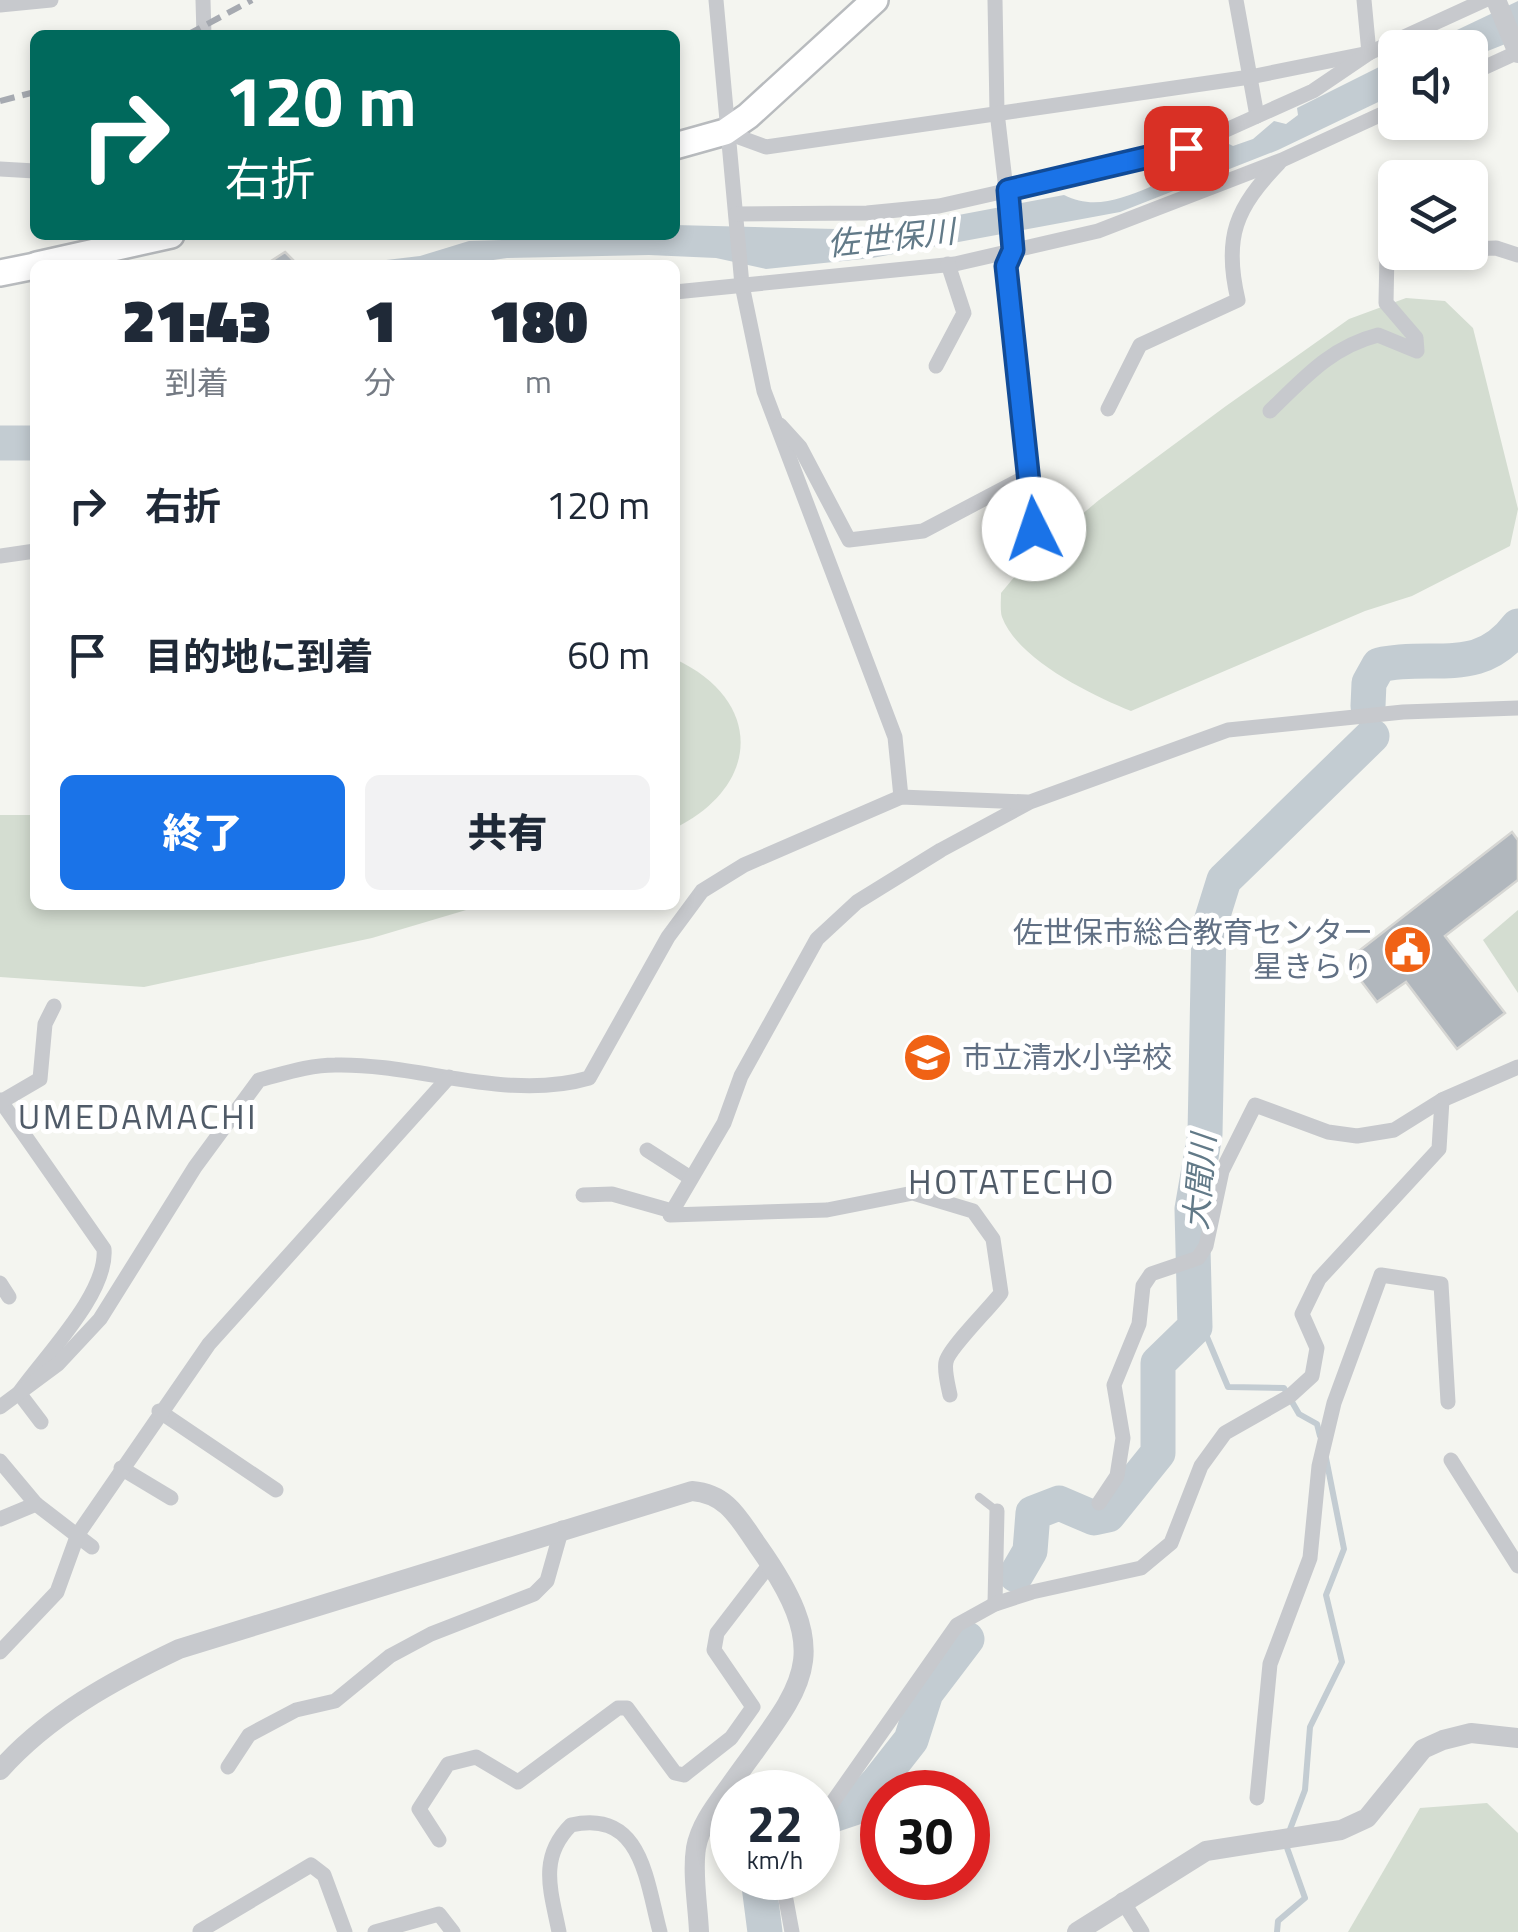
<!DOCTYPE html>
<html lang="ja">
<head>
<meta charset="utf-8">
<style>
  body { margin:0; font-family:"Titillium Web","Noto Sans JP",sans-serif; background:#f2f2f3; color:#1f2937; height:100vh; display:flex; flex-direction:column; font-size:38px; white-space:nowrap }
  * { box-sizing:border-box; margin:0 }
  p { font-size:32px; color:#747a83 }
  .icon { flex:none; width:55px; height:55px; fill:none; stroke:currentColor; stroke-width:2; stroke-linecap:round; stroke-linejoin:round }
  .map { position:relative; flex:1; overflow:hidden }
  .details { position:absolute; left:30px; top:260px; width:650px; height:650px; display:flex; flex-direction:column; background:#fff; border-radius:15px; box-shadow:0 5px 15px #0003 }
  .details>* { flex:none }
  .hud { position:absolute; left:30px; top:30px; width:650px; height:210px; border-radius:15px; box-shadow:0 5px 15px #0003; background:#00695c; color:#fff; overflow:hidden }
  .controls { position:absolute; left:1378px; top:30px; display:grid; gap:20px }
  .controls a { display:grid; place-items:center; width:110px; height:110px; border-radius:15px; background:#fff; box-shadow:0 5px 15px #0003; font-size:50px }
  .speed { position:absolute; left:710px; top:1770px; display:flex; gap:20px; font-size:50px; font-weight:700; text-align:center }
  .speed>* { display:grid; place-content:center; width:130px; height:130px; border-radius:50%; background:#fff; box-shadow:0 5px 15px #0003; line-height:1 }
  .speed small { font-size:25px; font-weight:400 }
  .speed .limit { border:15px solid #d22; background:#fff; color:#111 }
  .pin { position:absolute; display:grid; place-items:center; width:85px; height:85px; color:#fff; margin:-42px; border-radius:20px; box-shadow:0 5px 15px #0006 }
  .me { position:absolute; width:110px; margin:-55px; rotate:356deg; stroke-linejoin:round; filter:drop-shadow(0 0 8px #0008) }
  .turn { display:flex; align-items:center; gap:35px; height:210px; padding:0 30px; font-size:45px }
  .turn .icon { width:130px; height:130px; stroke-width:2.5 }
  .turn b { display:block; font-size:70px; line-height:85px }
  .eta { display:flex; justify-content:space-evenly; align-items:center; height:170px; text-align:center }
  .eta b { font-size:60px; font-weight:800; line-height:70px }
  .primary-button { display:flex; gap:20px; margin-top:auto; padding:20px 30px }
  .primary-button a { flex:1; height:115px; border-radius:15px; background:#1a73e8; color:#fff; font-size:40px; font-weight:800; line-height:115px; text-align:center }
  .primary-button a+a { background:#f2f2f3; color:#1f2937 }
  ul { padding:0; list-style:none }
  li { display:flex; align-items:center; gap:30px; height:150px; padding:0 30px }
  li div { flex:1 }
  li b { display:block; font-size:38px }
  li em { font-style:normal }
  .map>svg:first-child { display:block }
  .green { fill:#d4ddd1 }
  .water { fill:#c3ccd2 }
  .lines { fill:none; stroke-linecap:round; stroke-linejoin:round }
  .stream { stroke:#c3ccd2; stroke-width:6 }
  .river { stroke:#c3ccd2; stroke-width:35 }
  .building { fill:#b1b7bd; stroke:#d6d6d3; stroke-width:2.5 }
  .trunk-casing { stroke:#b8bbbe; stroke-width:30 }
  .service { stroke:#c7c9cd; stroke-width:8 }
  .minor { stroke:#c7c9cd; stroke-width:15 }
  .tertiary { stroke:#c7c9cd; stroke-width:20 }
  .trunk { stroke:#fff; stroke-width:25 }
  .rail { stroke:#a6aab1; stroke-width:6; stroke-dasharray:15 8; stroke-linecap:butt }
  .route-casing { stroke:#114b97; stroke-width:25 }
  .route { stroke:#1a73e8; stroke-width:18 }
  .labels { text-anchor:middle; dominant-baseline:central; stroke-width:10; stroke-linejoin:round; paint-order:stroke }
  .poi-label { font-size:30px; fill:#617084; stroke:#fff; text-anchor:end }
  .water-label { font-size:32px; font-style:italic; fill:#627a88; stroke:#fff }
  .quarter-label { font-size:35px; letter-spacing:2.5px; fill:#505b68; stroke:#fff }
</style>
</head>
<body>
<div class="map">
<svg width="1518" height="1932" viewBox="0 0 1518 1932">
  <rect width="100%" height="100%" fill="#f4f5f0"/>
  <g class="green">
    <path d="M1406,298L1445,301L1473,328L1518,509L1510,546L1412,596L1365,611L1131,711C1092,695 1018,660 1002,617C1000,611 1001,600 1001,593L1031,557L1099,500L1226,406L1349,319Z"/>
    <path d="M675,659C763,700 762,785 675,828Z"/>
    <polygon points="0,815 35,815 35,905 483,905 372,938 144,987 0,977"/>
    <polygon points="1518,910 1518,993 1483,940"/>
    <polygon points="1487,1803 1518,1833 1518,1932 1348,1932 1420,1808"/>
  </g>
  <g class="water">
    <polygon points="1518,1 1518,39 1470,58 1470,48 1419,48"/>
    <path d="M1395,59V94L1278,150L1120,212L872,258L766,269L716,258L649,255L507,258L459,265H344L420,256L469,241L675,235V225L879,230L1064,195C1093,210 1121,199 1150,187L1157,171L1168,166L1181,171L1208,159V151L1225,142L1233,146L1253,139L1274,121L1286,124L1298,115L1297,108Z"/>
  </g>
  <g class="lines">
    <g class="stream">
      <polyline points="1195,1327 1207,1337 1228,1387 1284,1388 1299,1414 1317,1424 1320,1436"/>
      <polyline points="1289,1832 1305,1790 1310,1727 1342,1662 1326,1595 1344,1549 1326,1458"/>
      <polyline points="1277,1932 1278,1921 1305,1898 1286,1845"/>
    </g>
    <g class="river">
      <polyline points="0,443 35,443"/>
      <path d="M1368,706L1369,683L1379,665C1434,653 1479,678 1518,626"/>
      <polyline points="1016,1575 1030,1551 1033,1513 1059,1503 1094,1518 1108,1515 1158,1453 1158,1363 1195,1327 1192,1209 1205,1134 1209,928 1224,880 1372,736"/>
      <polyline points="818,1820 854,1808 878,1782 911,1740 926,1693 967,1639"/>
      <polyline points="758,1878 765,1932"/>
    </g>
  </g>
  <g class="building">
    <polygon points="285,252 298,265 265,265"/>
    <polygon points="1512,832 1518,840 1518,880 1445,936 1505,1013 1457,1049 1406,982 1377,1002 1346,961"/>
  </g>
  <g class="lines">
    <defs>
      <g id="trunk">
        <polyline points="675,146 725,132 748,116 875,0"/>
        <polyline points="37,265 171,235"/>
        <polyline points="0,273 35,266"/>
      </g>
    </defs>
    <use href="#trunk" class="trunk-casing"/>
    <polyline class="service" points="979,1497 997,1511"/>
    <g class="minor">
      <polyline points="203,0 204,35"/>
      <polyline points="716,0 742,285 764,391 895,737 901,797"/>
      <polyline points="995,0 997,112 1013,250 1006,266 1034,529"/>
      <polyline points="1236,0 1257,116"/>
      <polyline points="0,5 51,0"/>
      <polyline points="1470,74 1518,52"/>
      <polyline points="725,132 766,147 1250,77 1369,53 1485,0"/>
      <polyline points="0,169 35,171"/>
      <polyline points="736,214 867,213 939,206 1142,160 1186,148 1313,91 1369,53 1364,0"/>
      <polyline points="1470,249 1496,248 1518,255"/>
      <polyline points="675,292 955,264 1098,231 1282,160 1395,108"/>
      <polyline points="936,366 964,313 948,264"/>
      <path d="M1108,409L1140,345L1238,300C1223,237 1236,208 1279,163"/>
      <path d="M1270,411C1304,378 1331,347 1378,335L1417,351L1416,338L1386,303L1387,252H1395"/>
      <polyline points="780,425 800,447 849,540 923,531 1031,474"/>
      <polyline points="0,556 35,551"/>
      <path d="M0,1100L104,1249C108,1293 45,1356 19,1393L41,1422"/>
      <polyline points="4,1100 40,1079 45,1024 54,1006"/>
      <polyline points="647,1150 689,1177"/>
      <polyline points="583,1195 612,1194 672,1211"/>
      <polyline points="0,1283 9,1297"/>
      <path d="M950,1395C948,1385 944,1371 946,1362C948,1349 990,1308 1001,1293L993,1239L973,1211L913,1193L827,1210L670,1215L724,1123L741,1076L817,939L857,902L941,850L1030,802L1228,730L1403,712L1518,708"/>
      <path d="M0,1407L58,1364L100,1319L195,1167L259,1080C283,1074 309,1065 335,1065C418,1063 507,1102 589,1078L668,937L702,891L744,865L901,797L1027,802"/>
      <polyline points="159,1411 276,1490"/>
      <polyline points="1451,1460 1518,1566"/>
      <polyline points="0,1461 36,1504 92,1547"/>
      <polyline points="121,1468 171,1498"/>
      <polyline points="1099,1503 1117,1476 1123,1438 1114,1385 1139,1324 1143,1286 1151,1274 1198,1258 1206,1246 1222,1171 1255,1105 1328,1132 1357,1136 1394,1130 1442,1100 1518,1067"/>
      <polyline points="0,1519 36,1504"/>
      <polyline points="995,1604 997,1511"/>
      <polyline points="0,1652 57,1592 78,1534 209,1344 449,1077"/>
      <polyline points="228,1767 249,1735 296,1710 335,1701 390,1656 431,1634 534,1594 547,1581 562,1528"/>
      <polyline points="1257,1798 1270,1664 1310,1558 1319,1466 1334,1403 1381,1275 1441,1284 1448,1402"/>
      <polyline points="818,1823 957,1625 995,1604 1032,1592 1141,1568 1171,1543 1201,1466 1225,1433 1290,1396 1312,1376 1317,1348 1302,1314 1319,1279 1439,1149 1442,1100"/>
      <polyline points="439,1840 419,1809 448,1764 476,1757 518,1782 618,1708 627,1708 675,1773 684,1775 731,1738 753,1707 714,1650 717,1633 770,1564"/>
      <polyline points="788,1878 784,1889 792,1932"/>
      <polyline points="1122,1900 1142,1932"/>
      <polyline points="200,1931 311,1865 324,1875 345,1932"/>
      <polyline points="375,1932 439,1914 453,1932"/>
      <path d="M559,1932C551,1891 538,1858 571,1825C642,1809 646,1880 660,1932"/>
    </g>
    <g class="tertiary">
      <polyline points="1496,0 1518,53"/>
      <path d="M0,1770C49,1715 114,1680 179,1649L692,1491C728,1494 739,1519 758,1546C840,1662 800,1686 729,1787C716,1805 700,1825 696,1848C692,1874 698,1906 699,1932"/>
      <polyline points="1077,1932 1206,1851 1341,1830 1367,1818 1423,1749 1443,1740 1471,1733 1518,1738"/>
    </g>
    <use href="#trunk" class="trunk"/>
    <g class="rail">
      <polyline points="187,35 252,0"/>
      <polyline points="0,101 35,92"/>
    </g>
  </g>
  <g class="lines">
    <defs>
      <polyline id="route" points="1034,529 1006,266 1013,250 1008,190 1186,148"/>
    </defs>
    <use href="#route" class="route-casing"/>
    <use href="#route" class="route"/>
  </g>
  <defs>
    <symbol id="civic-disc" viewBox="-11 -11 22 22"><circle r="9.5" fill="#f06215" stroke="#fff"/><path d="M-.6-6.5H3V-4.5H.6V-3L4-1V1h2V6H-6V1h2V-1L-.6-3ZM-1.2 2.5V6h2.4V2.5Z" fill="#fff"/></symbol>
    <symbol id="school-disc" viewBox="-11 -11 22 22"><circle r="9.5" fill="#f06215" stroke="#fff"/><path d="M0-5L7-2L0 1L-7-2ZM-4 1L0 2.5L4 1V4Q0 6-4 4Z" fill="#fff"/></symbol>
  </defs>
  <g fill-rule="evenodd">
    <use href="#civic-disc" x="1380" y="922" width="55" height="55"/>
    <use href="#school-disc" x="900" y="1030" width="55" height="55"/>
  </g>
  <g class="labels">
    <g class="poi-label">
      <text x="1373" y="932">佐世保市総合教育センター<tspan x="1373" dy="34">星きらり</tspan></text>
      <text x="962" y="1057" text-anchor="start">市立清水小学校</text>
    </g>
    <g class="water-label">
      <text transform="translate(891 237) rotate(-6)">佐世保川</text>
      <text transform="translate(1199 1182) rotate(-85)">大聞川</text>
    </g>
    <g class="quarter-label">
      <text x="138" y="1116">UMEDAMACHI</text>
      <text x="1012" y="1181">HOTATECHO</text>
    </g>
  </g>
</svg>
<div class="controls">
<a><svg class="icon" aria-label="sound" viewBox="0 0 24 24"><path d="M4 9h4l5-4v14l-5-4H4zM17 9q2 3 0 6"/></svg></a>
<a><svg class="icon" aria-label="layers" viewBox="0 0 24 24"><path d="M12 4l9 5-9 5-9-5zM3 14l9 5 9-5"/></svg></a>
</div>
<div class="speed"><div>22<small>km/h</small></div><div class="limit">30</div></div>
<div class="pin" style="left:1186px;top:148px;background:#d93025"><svg class="icon" aria-label="arrive" viewBox="0 0 24 24"><path d="M6 21V4h12l-3 4 3 4H6"/></svg></div>
<svg class="me" style="left:1034px;top:529px" viewBox="-20 -20 40 40"><circle r="19" fill="#fff"/><path d="M0-13L10 11 0 6-10 11z" fill="#1a73e8"/></svg>
<div class="hud">
<div class="turn"><svg class="icon" aria-label="right" viewBox="0 0 24 24"><path d="M7 20v-9h11M14 6l5 5-5 5"/></svg><div><b>120 m</b>右折</div></div>
</div>
<section class="details">
<div class="eta">
<div><b>21:43</b><p>到着</p></div>
<div><b>1</b><p>分</p></div>
<div><b>180</b><p>m</p></div>
</div>
<ul>
<li><svg class="icon" aria-label="right" viewBox="0 0 24 24"><path d="M7 20v-9h11M14 6l5 5-5 5"/></svg><div><b>右折</b></div><em>120 m</em></li>
<li><svg class="icon" aria-label="arrive" viewBox="0 0 24 24"><path d="M6 21V4h12l-3 4 3 4H6"/></svg><div><b>目的地に到着</b></div><em>60 m</em></li>
</ul>
<div class="primary-button"><a>終了</a><a>共有</a></div>
</section>
</div>
</body>
</html>
